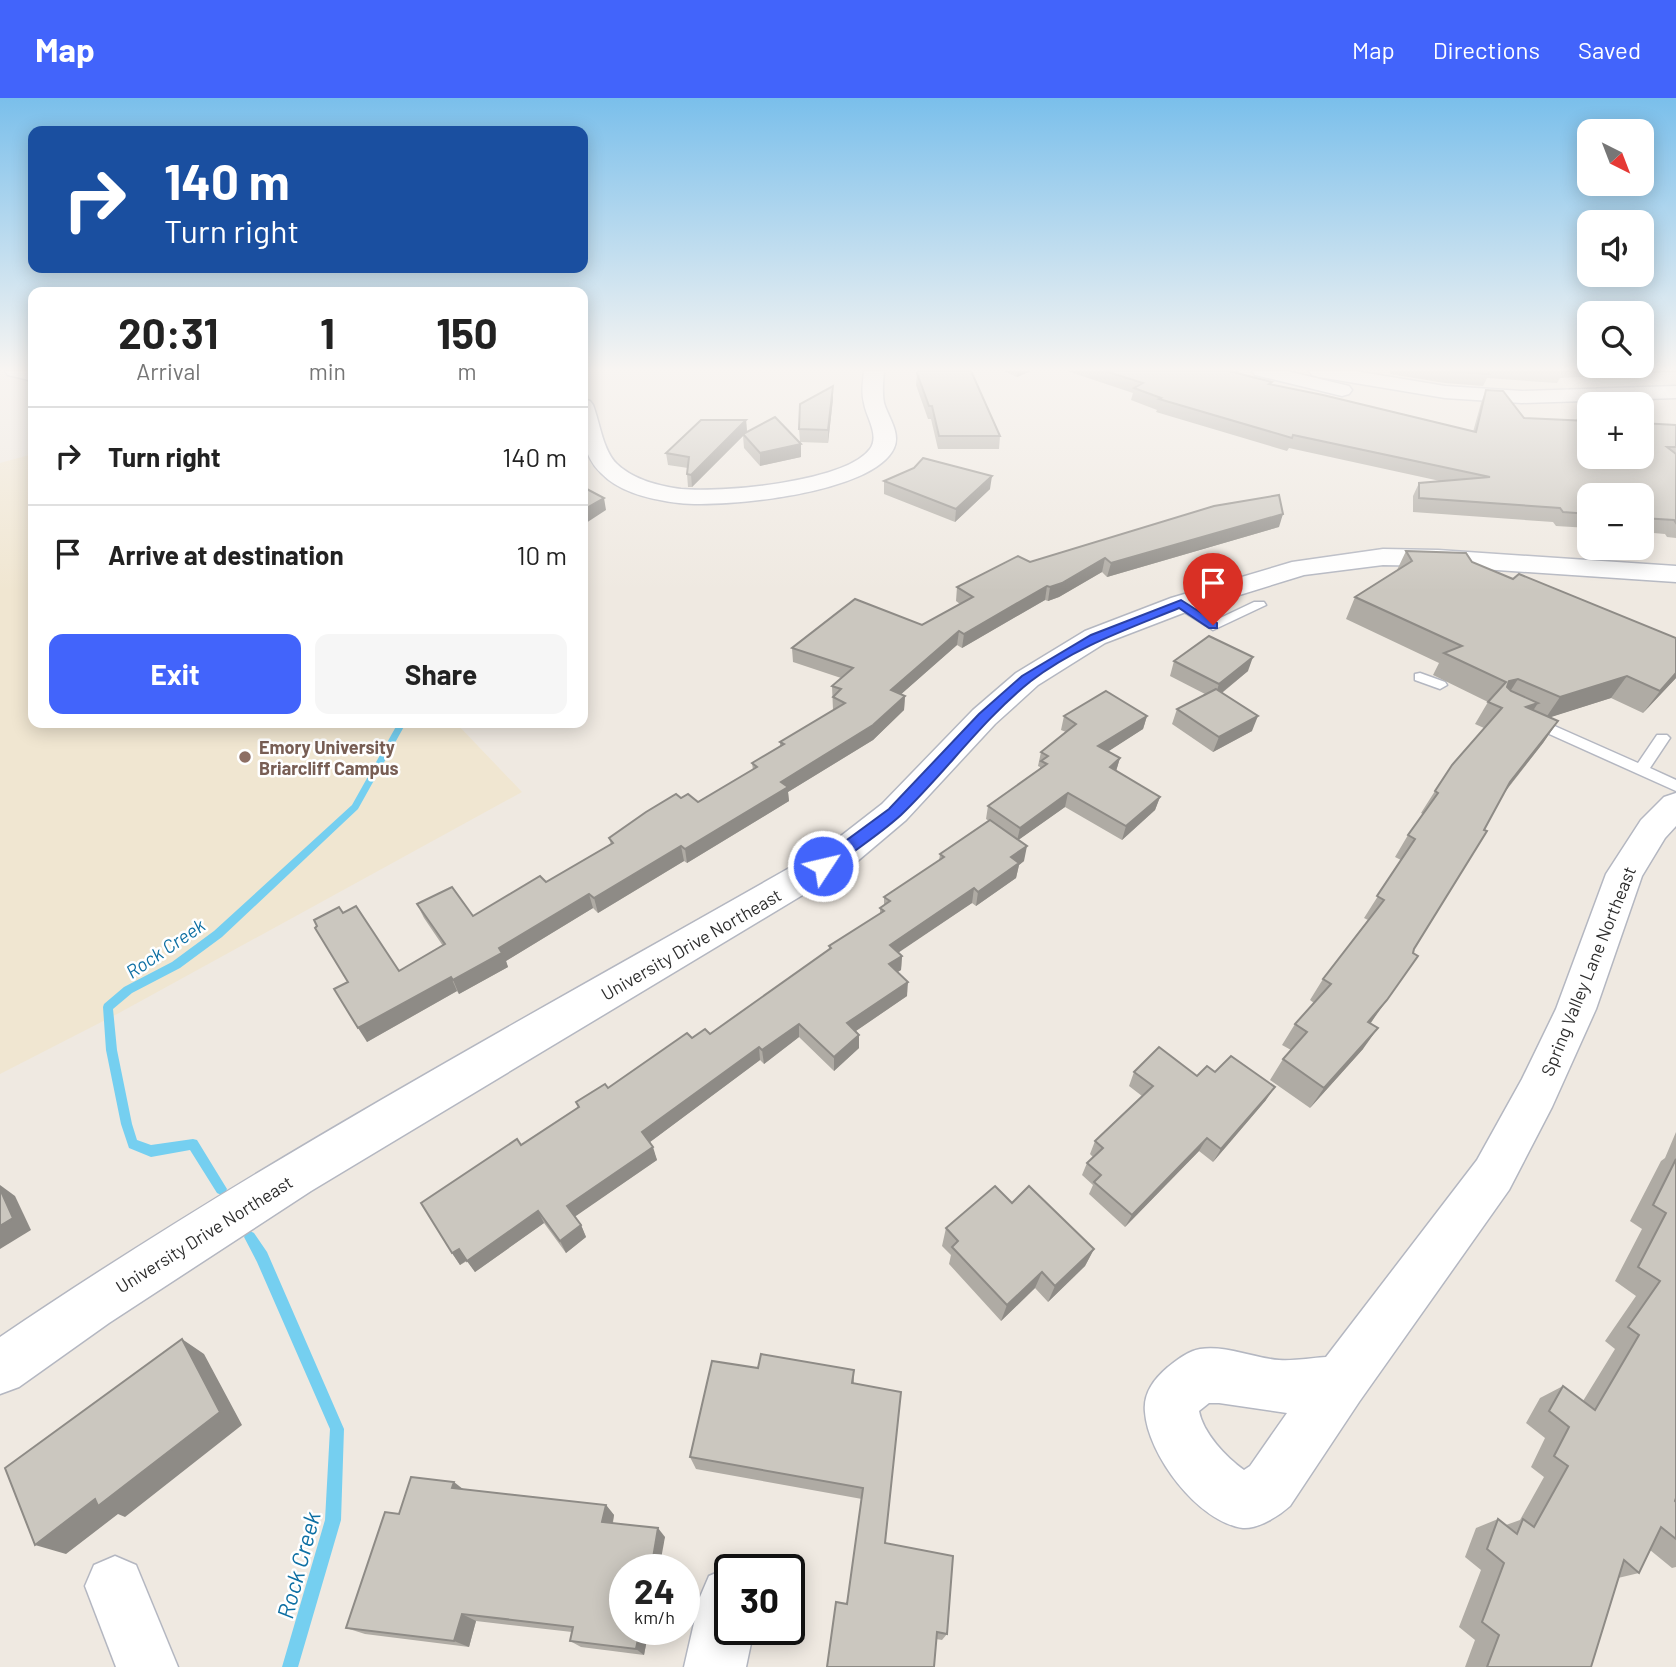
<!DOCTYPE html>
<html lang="en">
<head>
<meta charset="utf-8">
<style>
  body { margin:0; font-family:Barlow,sans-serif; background:#f6f6f6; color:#222; height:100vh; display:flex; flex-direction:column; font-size:26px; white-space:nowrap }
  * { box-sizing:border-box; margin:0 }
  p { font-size:23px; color:#767676 }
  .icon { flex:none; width:38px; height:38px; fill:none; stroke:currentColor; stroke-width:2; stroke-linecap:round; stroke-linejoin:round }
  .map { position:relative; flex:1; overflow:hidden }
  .drawer { position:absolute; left:28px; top:189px; width:560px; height:441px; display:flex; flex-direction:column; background:#fff; border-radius:14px; box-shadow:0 4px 18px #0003 }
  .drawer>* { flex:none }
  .banner { position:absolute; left:28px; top:28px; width:560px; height:147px; border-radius:14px; box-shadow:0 4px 18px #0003; background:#1a4fa0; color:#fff; overflow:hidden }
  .needle { width:46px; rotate:138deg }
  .tools { position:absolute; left:1577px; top:21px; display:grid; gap:14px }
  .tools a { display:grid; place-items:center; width:77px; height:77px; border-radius:14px; background:#fff; box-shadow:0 4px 18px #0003; font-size:35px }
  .speed { position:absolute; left:609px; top:1456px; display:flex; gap:14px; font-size:35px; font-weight:700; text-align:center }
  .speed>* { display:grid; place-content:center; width:91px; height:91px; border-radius:50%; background:#fff; box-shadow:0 4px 18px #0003; line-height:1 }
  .speed small { font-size:18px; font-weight:400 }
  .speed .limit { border:4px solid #111; border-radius:10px; background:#fff; color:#111 }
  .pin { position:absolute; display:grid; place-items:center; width:60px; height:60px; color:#fff; margin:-72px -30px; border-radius:50% 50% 50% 0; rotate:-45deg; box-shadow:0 0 7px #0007 }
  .pin .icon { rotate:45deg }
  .me { position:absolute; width:77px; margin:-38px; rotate:55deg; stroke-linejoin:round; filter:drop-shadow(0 0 5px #0008) }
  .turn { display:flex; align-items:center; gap:24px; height:147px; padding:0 21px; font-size:32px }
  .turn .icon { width:91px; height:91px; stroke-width:2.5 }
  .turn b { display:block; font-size:49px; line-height:60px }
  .eta { display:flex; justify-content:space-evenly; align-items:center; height:119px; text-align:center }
  .eta b { font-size:42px; font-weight:700; line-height:49px }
  .button { display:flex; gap:14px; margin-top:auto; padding:14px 21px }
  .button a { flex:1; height:80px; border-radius:14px; background:#4264fb; color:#fff; font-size:28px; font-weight:700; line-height:80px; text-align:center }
  .button a+a { background:#f6f6f6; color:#222 }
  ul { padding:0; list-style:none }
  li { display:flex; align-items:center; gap:21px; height:98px; padding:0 21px; border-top:2px solid #e0e0e0 }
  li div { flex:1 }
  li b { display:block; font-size:26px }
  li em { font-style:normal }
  header { display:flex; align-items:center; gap:42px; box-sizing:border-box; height:98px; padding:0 35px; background:#4264fb; color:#fff }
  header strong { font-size:33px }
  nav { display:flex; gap:38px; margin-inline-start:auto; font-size:24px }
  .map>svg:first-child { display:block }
  .education { fill:#f0e6d1 }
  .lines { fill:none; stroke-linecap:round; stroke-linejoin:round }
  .stream { fill:#75cff0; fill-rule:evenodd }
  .service-casing { stroke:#b4b7c1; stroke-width:3 }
  .minor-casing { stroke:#b4b7c1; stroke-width:3 }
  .service { fill:#fff; fill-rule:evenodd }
  .minor { fill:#fff; fill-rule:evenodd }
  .wall { fill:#afaba4 }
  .shaded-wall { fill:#8e8b86 }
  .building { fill:#cbc7bf; stroke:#8e8b86; stroke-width:2 }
  .route { fill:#4264fb; stroke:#2b41a3; stroke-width:2 }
  .education-dot { fill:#8d6e63; stroke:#fff; stroke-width:2.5 }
  .labels { text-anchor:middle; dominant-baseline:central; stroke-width:5; stroke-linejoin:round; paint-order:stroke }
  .education-label { font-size:18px; font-weight:bold; fill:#785e54; stroke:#fff; text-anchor:start }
  .street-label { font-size:18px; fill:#2e2e2e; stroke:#fff }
  .water-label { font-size:19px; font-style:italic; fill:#0d6fa3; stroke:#fff }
  .near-water-label { font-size:23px; font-style:italic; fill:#0d6fa3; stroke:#fff }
</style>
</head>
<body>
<header>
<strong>Map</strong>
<nav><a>Map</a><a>Directions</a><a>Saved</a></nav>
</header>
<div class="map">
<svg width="1676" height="1569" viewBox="0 0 1676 1569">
  <rect width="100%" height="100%" fill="#efe9e1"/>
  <polygon class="education" points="33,356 33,625 456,625 522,694 119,915 0,976 0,365"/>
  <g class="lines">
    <g class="stream">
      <polygon points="398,625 406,625 358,711 222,839 180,870 132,895 113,911 117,952 132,1026 137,1042 151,1047 193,1041 197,1042 227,1091 225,1095 221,1097 217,1095 190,1052 151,1059 129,1050 121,1026 106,952 103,909 104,906 124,889 172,864 214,833 352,707"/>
      <polygon points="250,1133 254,1135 267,1154 344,1331 341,1422 298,1569 282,1569 325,1422 330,1331 257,1164 244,1139 246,1135"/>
    </g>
    <defs>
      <g id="service">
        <polygon points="1181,502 1214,523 1254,504 1264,504 1266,507 1213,532 1176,509 1176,503"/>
        <polygon points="1420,575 1445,584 1447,587 1440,591 1415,582 1415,576"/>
        <polygon points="1532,618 1638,665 1657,637 1667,637 1670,640 1650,670 1676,682 1676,693 1527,626 1525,623 1527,620"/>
      </g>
      <g id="minor">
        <polygon points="5,273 33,273 33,283 8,277"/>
        <path d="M864,273H884C883,284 882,294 884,305C888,319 901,335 894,350C873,396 724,410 679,405C653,402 620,395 601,375C580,355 582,327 583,301L590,303L593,307C600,325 603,353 617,366C634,382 659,388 681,391C721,395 846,384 870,351C880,337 866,319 864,305C861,294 863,284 864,273Z"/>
        <polygon points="1252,273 1287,273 1349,288 1352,292 1349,296 1342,298 1255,277"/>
        <polygon points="1309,273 1355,273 1445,288 1522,293 1676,288 1676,300 1522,305 1445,300 1319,279 1312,277"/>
        <path d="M1383,451L1438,452L1676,468V484L1438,468L1383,467L1304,477L1191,512L1105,545L1038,587L995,626L906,722L854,766L311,1093L109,1225L19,1289L0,1296V1239C265,1059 550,907 828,748L882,706L973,612L1016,575L1085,533L1171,500L1292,464Z"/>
        <path d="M1676,695V728L1665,740L1642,778L1596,911L1552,1009L1509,1092L1359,1304L1290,1408C1279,1418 1258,1431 1243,1430C1198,1424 1148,1357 1145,1314C1143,1295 1154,1281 1168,1269C1177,1262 1188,1253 1200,1251C1226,1247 1253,1260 1279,1262C1294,1263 1311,1260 1326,1259L1477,1062L1522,981L1556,911L1606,776L1641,722L1664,699ZM1209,1305H1219L1287,1315L1250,1368L1244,1372C1226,1359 1203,1335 1199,1313Z"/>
        <polygon points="115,1458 136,1467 178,1569 116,1569 85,1488 94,1467"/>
        <polygon points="730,1469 737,1472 730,1472 730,1531 754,1531 746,1569 684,1569 700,1499 709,1478"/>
      </g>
    </defs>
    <use href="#service" class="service-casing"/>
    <use href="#minor" class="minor-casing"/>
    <use href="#service" class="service"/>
    <use href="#minor" class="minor"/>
  </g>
  <g class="wall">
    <polygon points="1004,273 1031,273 1017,279"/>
    <polygon points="1067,273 1240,273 1237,275 1272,284 1271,287 1473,334 1481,305 1486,292 1524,320 1676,327 1676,440 1667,439 1665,436 1642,434 1642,397 1589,397 1589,430 1556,428 1553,424 1413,414 1413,398 1419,385 1440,383 1289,350 1287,353 1156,314 1157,312 1131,302 1133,295"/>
    <polygon points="1390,273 1676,273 1676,274 1560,280 1557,285 1487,280 1483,288 1445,285 1390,276"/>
    <polygon points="917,275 1000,338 999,351 938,351 931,321 928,321 916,287"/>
    <polygon points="833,288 833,301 828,345 800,344 799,331"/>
    <polygon points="746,322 747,334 801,359 760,368 744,350 743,338 692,389 688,389 687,376 688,370 668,367 666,355"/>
    <polygon points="914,370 990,391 955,424 884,396 884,383"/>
    <polygon points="1279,429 1107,479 1102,474 1059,499 1048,503 1045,502 962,550 957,547 901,596 905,598 904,612 873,642 788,694 789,703 687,765 684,763 598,815 593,810 506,863 508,869 459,896 457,893 367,944 348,884 343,815 399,873 443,848 424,820 417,806 473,818 546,784 611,747 609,740 681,700 698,704 753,672 752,665 780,649 780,644 833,612 832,588 841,580 793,564 792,550 922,527 960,506 956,503 957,489 1030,464"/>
    <polygon points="1406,453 1472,464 1676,580 1643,615 1611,600 1550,619 1558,623 1543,645 1505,694 1371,925 1363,951 1310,1010 1270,982 1283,961 1291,952 1282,947 1295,926 1314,905 1310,902 1323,881 1368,822 1364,820 1401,762 1395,759 1408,737 1423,716 1421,715 1435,693 1484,630 1475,626 1488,604 1433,577 1439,565 1346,521 1355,499 1397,472"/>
    <polygon points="1174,563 1248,573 1222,595 1252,633 1213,654 1172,626 1177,611 1205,596 1170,578"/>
    <polygon points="1064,618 1147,618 1143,631 1108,653 1120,660 1116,673 1160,699 1155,712 1122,742 1065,709 1018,742 1024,763 1019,767 1016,780 976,808 972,805 898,854 902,858 901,872 897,874 907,898 856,933 859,937 859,950 834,973 799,939 764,966 760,962 650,1044 657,1062 575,1118 581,1127 586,1139 566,1155 544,1125 475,1174 467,1163 460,1167 452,1155 521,1047 578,1010 576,1004 608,990 692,940 710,936 829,852 829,848 880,816 880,810 884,808 884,799 939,763 940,756 989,723 986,721 988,708 1040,672 1040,669 1038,668 1041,654 1066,634 1061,632"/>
    <polygon points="1134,974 1197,978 1215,974 1266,1002 1213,1064 1199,1053 1125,1129 1089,1096 1093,1087 1082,1077 1087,1065 1093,1059 1090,1056 1095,1043 1142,998 1129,988"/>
    <polygon points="1676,1034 1676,1400 1675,1403 1676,1404 1676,1469 1672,1470 1650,1452 1639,1475 1618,1480 1591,1569 1465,1569 1475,1542 1459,1529 1481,1472 1465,1459 1476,1430 1498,1421 1506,1427 1520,1422 1544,1379 1531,1369 1545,1340 1526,1325 1540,1300 1563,1288 1583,1303 1615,1251 1605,1243 1636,1198 1615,1183 1642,1131 1630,1123 1661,1063 1665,1060"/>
    <polygon points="1012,1105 1094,1151 1085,1168 1048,1204 1035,1190 1001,1223 949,1166 951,1157 942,1148 946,1130"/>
    <polygon points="761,1256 854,1272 854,1286 901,1294 885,1445 953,1458 947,1536 942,1542 936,1541 934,1569 827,1569 836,1504 847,1506 862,1401 696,1371 690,1359 712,1263 758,1270"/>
    <polygon points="463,1391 606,1407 614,1417 613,1425 665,1439 625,1531 649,1531 644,1557 581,1549 570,1543 572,1534 476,1523 469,1549 365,1536 346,1530 399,1416"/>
  </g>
  <g class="shaded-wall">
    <polygon points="1018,273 1031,273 1017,279"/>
    <polygon points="833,288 833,301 828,345 828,332"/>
    <polygon points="746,322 747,334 692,389 691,377"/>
    <polygon points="801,346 801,359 760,368 760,355"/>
    <polygon points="992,378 990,391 955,424 956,411"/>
    <polygon points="604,400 606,412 583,427 583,412"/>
    <polygon points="1283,416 1279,429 1107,479 1111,465"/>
    <polygon points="1105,460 1102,474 1059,499 1048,503 1050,489"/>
    <polygon points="1047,488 1045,502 962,550 964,536"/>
    <polygon points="959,533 957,547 890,606 891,592"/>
    <polygon points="1253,559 1248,573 1214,601 1219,586"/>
    <polygon points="1676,575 1676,580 1643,615 1660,593"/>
    <polygon points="1627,578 1611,600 1545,621 1560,599"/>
    <polygon points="1518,581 1504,603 1509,583"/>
    <polygon points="905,598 904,612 873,642 788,694 789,703 687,765 685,751"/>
    <polygon points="1538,605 1524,627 1526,609"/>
    <polygon points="1147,618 1143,631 1095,662 1098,648"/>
    <polygon points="1258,618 1252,633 1213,654 1219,639"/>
    <polygon points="1558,623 1543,645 1495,706 1510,684"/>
    <polygon points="1120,660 1116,673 1110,669"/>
    <polygon points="1068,695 1065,709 1017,743 1020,730"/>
    <polygon points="1160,699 1155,712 1122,742 1126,728"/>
    <polygon points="681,748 684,763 598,815 594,800"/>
    <polygon points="1027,748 1024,763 1019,767 1016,780 976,808 978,794 1011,759"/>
    <polygon points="974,790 972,805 889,861 890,847"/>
    <polygon points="589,796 593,810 506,863 508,869 459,896 453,882 499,850"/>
    <polygon points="902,858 901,872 888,880 889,866"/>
    <polygon points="451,879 457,893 367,944 358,930"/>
    <polygon points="908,884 907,898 847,939 847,925"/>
    <polygon points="1387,902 1372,923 1353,944 1368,924"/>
    <polygon points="799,926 799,939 764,966 762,952"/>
    <polygon points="1378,930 1363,951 1310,1010 1324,990"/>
    <polygon points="859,937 859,950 834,973 834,959"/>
    <polygon points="759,949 760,962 646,1047 642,1034"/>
    <polygon points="1275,989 1266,1002 1213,1064 1221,1051"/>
    <polygon points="1207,1040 1199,1053 1125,1129 1132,1117"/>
    <polygon points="653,1049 657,1062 573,1120 567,1108"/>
    <polygon points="0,1087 15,1098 31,1132 0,1151"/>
    <polygon points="538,1113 544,1125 475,1174 467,1163"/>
    <polygon points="581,1127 586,1139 566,1155 560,1143"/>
    <polygon points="459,1151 467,1162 460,1167 452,1155"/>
    <polygon points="1094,1151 1085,1168 1048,1204 1055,1188"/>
    <polygon points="1042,1174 1035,1190 1001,1223 1007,1207"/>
    <polygon points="182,1241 204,1256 242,1327 125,1419 118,1416 66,1456 35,1447"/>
    <polygon points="454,1384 468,1395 452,1390"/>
    <polygon points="606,1407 614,1417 611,1433 602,1424"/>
    <polygon points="658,1430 665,1439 659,1472 651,1472"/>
    <polygon points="462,1516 476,1523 469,1549 454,1543"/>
    <polygon points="640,1531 649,1531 644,1557 636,1551"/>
  </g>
  <g class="building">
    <polygon points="918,273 971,273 1000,338 939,338 932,308 929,308 917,275"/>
    <polygon points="1105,273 1229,273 1272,284 1269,286 1323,297 1476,334 1486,292 1503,293 1524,320 1589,323 1589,359 1642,359 1642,325 1676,327 1676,349 1667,349 1676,356 1676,425 1674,422 1642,420 1642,397 1589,397 1589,416 1563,414 1560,410 1419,400 1419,385 1490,379 1293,337 1292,340 1159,301 1161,300 1134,290 1143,285"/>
    <polygon points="1450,273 1487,273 1489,276 1451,273"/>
    <polygon points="833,288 828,332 799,331 800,306"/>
    <polygon points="775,319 801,346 760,355 743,336"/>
    <polygon points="701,322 746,322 691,377 687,376 689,359 666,355"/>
    <polygon points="923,360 992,378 956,411 884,383 914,370"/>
    <polygon points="583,389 604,400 583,412"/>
    <polygon points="1279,397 1283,416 1111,465 1105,460 1062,485 1050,489 1047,488 964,536 959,533 891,592 905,598 873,627 781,684 788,689 685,751 681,748 594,800 589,796 499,850 502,855 453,882 451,879 358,930 334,891 348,884 315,830 317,828 314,822 339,809 343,815 356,808 399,873 445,846 417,806 452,789 473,818 540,778 546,784 613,745 609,740 646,714 676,696 681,700 688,696 698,704 757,669 752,665 784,646 780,644 845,605 833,599 841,591 832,588 853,570 792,550 855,501 922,527 973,499 957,489 1018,458 1030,464 1214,408"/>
    <polygon points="1406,453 1466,455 1472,464 1513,481 1519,476 1676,540 1676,575 1660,593 1627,578 1560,599 1518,581 1509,583 1507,589 1511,593 1538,605 1526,609 1558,623 1510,684 1484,732 1487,733 1414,851 1413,855 1418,858 1387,902 1368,924 1378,930 1324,990 1283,961 1307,934 1295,926 1331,886 1323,881 1384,802 1377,798 1415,741 1408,737 1438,695 1435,693 1452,667 1502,610 1488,604 1506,584 1444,555 1462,548 1355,499 1412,463"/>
    <polygon points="1209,538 1253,559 1219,586 1174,563"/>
    <polygon points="1216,591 1258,618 1219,639 1177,611"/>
    <polygon points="1106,593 1147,618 1098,648 1120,660 1110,669 1160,699 1126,728 1068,695 1020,730 988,708 1047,666 1041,663 1048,658 1041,654 1076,626 1064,618"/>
    <polygon points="990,722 1027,748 1011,759 1019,765 978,794 974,790 890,847 902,858 889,866 908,884 847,925 859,937 834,959 799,926 762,952 759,949 642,1034 653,1049 567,1108 581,1127 560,1143 538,1113 467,1163 459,1151 452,1155 421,1105 517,1041 521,1047 579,1009 576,1004 605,986 608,990 687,935 692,940 705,931 710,936 831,850 829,848 884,813 880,810 890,803 884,799 944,759 940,756"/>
    <polygon points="1159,949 1197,978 1207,968 1215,974 1231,958 1275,989 1221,1051 1207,1040 1132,1117 1094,1084 1101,1077 1087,1065 1103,1050 1095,1043 1153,988 1134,974"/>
    <polygon points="1676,1061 1676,1400 1675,1403 1676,1404 1676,1441 1661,1429 1639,1475 1624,1462 1591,1569 1487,1569 1499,1537 1482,1524 1504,1465 1487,1451 1498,1421 1517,1436 1523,1421 1534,1429 1568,1368 1554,1358 1569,1329 1549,1313 1563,1288 1595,1312 1639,1237 1628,1229 1660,1183 1638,1169 1666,1115 1653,1107"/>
    <polygon points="995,1088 1012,1105 1029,1088 1094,1151 1055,1188 1042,1174 1007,1207 952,1149 958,1143 946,1130"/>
    <polygon points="0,1091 13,1120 0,1128"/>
    <polygon points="182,1241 220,1314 98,1408 95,1401 35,1447 5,1370"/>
    <polygon points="761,1256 854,1272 852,1285 901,1294 885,1445 953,1458 947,1536 937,1534 934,1569 827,1569 836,1504 847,1506 863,1390 690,1359 712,1263 758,1270"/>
    <polygon points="411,1379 454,1384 452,1390 606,1407 602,1424 658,1430 651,1472 625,1472 625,1531 640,1531 636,1551 570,1543 573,1529 462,1516 454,1543 346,1530 385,1414 399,1416"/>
  </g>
  <linearGradient id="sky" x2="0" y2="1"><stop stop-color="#7abfeb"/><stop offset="0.55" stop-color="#f8f5f2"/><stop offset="1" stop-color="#f8f5f2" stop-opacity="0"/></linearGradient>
  <rect width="1676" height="493" fill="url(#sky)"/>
  <path class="route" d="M1181,502L1217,525V530H1209L1179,510C1128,531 1075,549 1031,583C982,622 946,674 901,717C879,737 852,754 829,772H817L815,768L817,764L889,711L979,616L1022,578L1091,537Z"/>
  <circle class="education-dot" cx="245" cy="659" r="7"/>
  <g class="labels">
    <g class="education-label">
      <text x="259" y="649">Emory University<tspan x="259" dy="21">Briarcliff Campus</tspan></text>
    </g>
    <g class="street-label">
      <text transform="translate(691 846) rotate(-30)">University Drive Northeast</text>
      <text transform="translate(1588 873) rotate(-68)">Spring Valley Lane Northeast</text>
      <text transform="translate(204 1136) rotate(-32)">University Drive Northeast</text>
    </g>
    <g class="water-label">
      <text transform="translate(165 850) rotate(-34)">Rock Creek</text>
    </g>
    <g class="near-water-label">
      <text transform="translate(298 1467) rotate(-75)">Rock Creek</text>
    </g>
  </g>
</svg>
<div class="tools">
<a><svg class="needle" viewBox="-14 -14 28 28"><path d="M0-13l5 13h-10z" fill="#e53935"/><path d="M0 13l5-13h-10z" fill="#767676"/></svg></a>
<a><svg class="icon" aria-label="sound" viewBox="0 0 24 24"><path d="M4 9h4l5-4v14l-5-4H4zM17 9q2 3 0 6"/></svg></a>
<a><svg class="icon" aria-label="search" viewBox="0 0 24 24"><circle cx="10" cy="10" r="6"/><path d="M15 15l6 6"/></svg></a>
<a>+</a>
<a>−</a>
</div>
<div class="speed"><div>24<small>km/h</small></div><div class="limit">30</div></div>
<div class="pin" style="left:1213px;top:527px;background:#d93025"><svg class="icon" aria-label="arrive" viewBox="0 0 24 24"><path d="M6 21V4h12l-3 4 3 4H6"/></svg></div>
<svg class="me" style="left:823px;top:768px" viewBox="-20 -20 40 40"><circle r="17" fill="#4264fb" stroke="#fff" stroke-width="3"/><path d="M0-11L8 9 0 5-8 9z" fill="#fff"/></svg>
<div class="banner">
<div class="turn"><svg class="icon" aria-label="right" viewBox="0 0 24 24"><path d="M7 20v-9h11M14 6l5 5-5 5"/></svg><div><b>140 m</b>Turn right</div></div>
</div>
<section class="drawer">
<div class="eta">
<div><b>20:31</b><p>Arrival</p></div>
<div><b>1</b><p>min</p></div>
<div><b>150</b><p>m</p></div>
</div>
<ul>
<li><svg class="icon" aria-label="right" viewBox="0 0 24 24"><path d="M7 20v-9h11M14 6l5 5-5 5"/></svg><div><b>Turn right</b></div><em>140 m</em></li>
<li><svg class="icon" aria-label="arrive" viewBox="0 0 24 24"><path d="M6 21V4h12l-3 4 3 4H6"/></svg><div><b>Arrive at destination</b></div><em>10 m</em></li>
</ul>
<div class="button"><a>Exit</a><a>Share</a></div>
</section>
</div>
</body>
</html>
